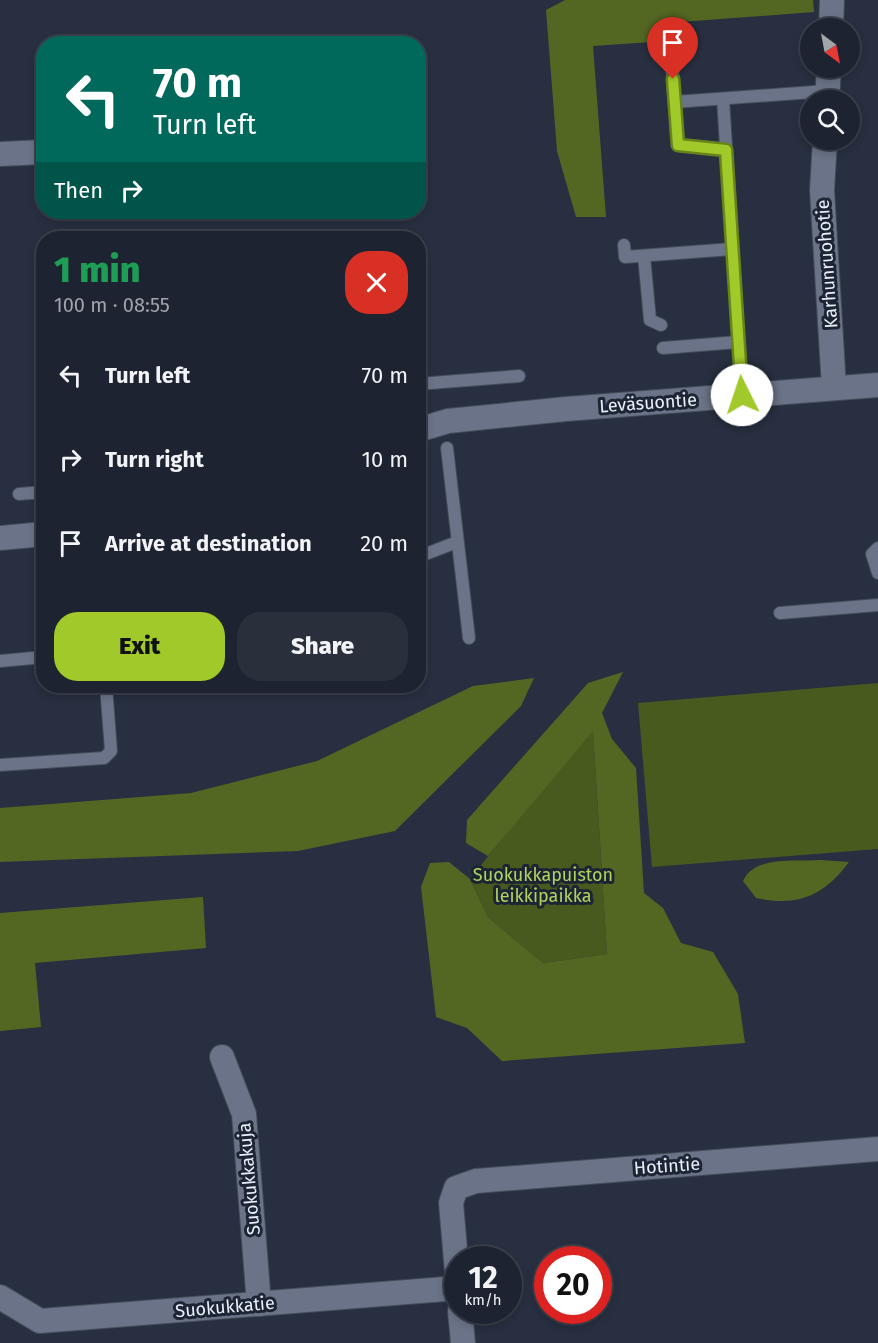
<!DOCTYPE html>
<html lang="en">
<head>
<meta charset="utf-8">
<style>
  body { margin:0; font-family:"Fira Sans",sans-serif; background:#2a2f3c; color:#f1f3f6; height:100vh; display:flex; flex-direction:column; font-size:22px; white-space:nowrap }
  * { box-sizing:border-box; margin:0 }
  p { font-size:20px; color:#a0a4ab }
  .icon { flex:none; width:33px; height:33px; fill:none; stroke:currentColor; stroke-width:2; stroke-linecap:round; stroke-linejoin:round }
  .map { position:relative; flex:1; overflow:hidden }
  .sheet { position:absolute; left:36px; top:231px; width:390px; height:462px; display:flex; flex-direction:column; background:#1d2330; border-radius:24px; box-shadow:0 3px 9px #0003,0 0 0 2px #3b404c }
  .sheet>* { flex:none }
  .guide { position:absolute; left:36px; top:36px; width:390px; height:183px; border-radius:24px; box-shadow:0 3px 9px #0003,0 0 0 2px #3b404c; background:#00695c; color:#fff; overflow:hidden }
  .needle { width:39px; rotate:148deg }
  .fabs { position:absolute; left:800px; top:18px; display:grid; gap:12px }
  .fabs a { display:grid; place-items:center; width:60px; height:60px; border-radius:50%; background:#1d2330; box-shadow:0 3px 9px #0003,0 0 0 2px #3b404c; font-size:30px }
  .speed { position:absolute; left:444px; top:1246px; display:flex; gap:12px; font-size:30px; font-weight:700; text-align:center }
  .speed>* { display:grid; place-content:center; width:78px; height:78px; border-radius:50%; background:#1d2330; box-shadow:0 3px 9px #0003,0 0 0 2px #3b404c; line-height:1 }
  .speed small { font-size:15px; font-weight:400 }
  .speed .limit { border:9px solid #d22; background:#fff; color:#111 }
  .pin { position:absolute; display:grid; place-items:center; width:51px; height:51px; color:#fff; margin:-62px -26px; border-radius:50% 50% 50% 0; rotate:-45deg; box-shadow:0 0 6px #0007 }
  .pin .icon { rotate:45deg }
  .me { position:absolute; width:66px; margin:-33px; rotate:356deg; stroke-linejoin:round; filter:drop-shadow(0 0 4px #0008) }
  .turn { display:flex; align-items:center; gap:21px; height:126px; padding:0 18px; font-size:27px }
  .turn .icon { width:78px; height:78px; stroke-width:2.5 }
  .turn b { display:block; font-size:42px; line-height:51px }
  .then { display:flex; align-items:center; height:57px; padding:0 18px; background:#0003; gap:12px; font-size:22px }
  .round { display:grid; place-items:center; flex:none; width:63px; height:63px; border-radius:24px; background:#2a2f3c }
  .summary { display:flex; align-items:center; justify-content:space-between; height:102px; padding:0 18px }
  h1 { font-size:36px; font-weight:800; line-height:45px; color:#1e9e55 }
  .cta { display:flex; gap:12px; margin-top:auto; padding:12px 18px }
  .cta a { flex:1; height:69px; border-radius:24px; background:#a1c92a; color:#111; font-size:24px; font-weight:800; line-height:69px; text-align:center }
  .cta a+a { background:#2a2f3c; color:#f1f3f6 }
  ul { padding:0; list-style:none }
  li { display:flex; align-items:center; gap:18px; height:84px; padding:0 18px }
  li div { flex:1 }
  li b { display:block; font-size:22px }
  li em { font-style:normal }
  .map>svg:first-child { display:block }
  .green { fill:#485a1d }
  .forest { fill:#536722 }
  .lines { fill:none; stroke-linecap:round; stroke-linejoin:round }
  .service-casing { stroke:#444b59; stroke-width:14 }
  .minor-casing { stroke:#444b59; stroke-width:26 }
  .service { stroke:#6a7387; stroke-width:12 }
  .minor { stroke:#6a7387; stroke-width:24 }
  .route-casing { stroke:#69831b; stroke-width:15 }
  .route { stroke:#a1c92a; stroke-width:10 }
  .labels { text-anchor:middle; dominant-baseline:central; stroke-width:6; stroke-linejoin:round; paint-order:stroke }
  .street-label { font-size:18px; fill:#eaf0fb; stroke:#1d2535 }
  .park-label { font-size:18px; fill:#b0d35d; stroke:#1d2535 }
</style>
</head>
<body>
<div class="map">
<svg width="878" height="1343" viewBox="0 0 878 1343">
  <rect width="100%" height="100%" fill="#272f40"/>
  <g class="green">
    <polygon points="878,683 878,849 652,867 638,703"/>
    <polygon points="593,731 607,954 543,963 488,917 470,879 532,801"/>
  </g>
  <g class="forest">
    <polygon points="565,0 813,0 814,12 680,22 681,40 593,46 606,217 576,217 557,151 546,10"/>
    <polygon points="623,672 602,713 612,739 636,768 644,893 663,908 681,943 713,952 738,994 745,1043 502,1061 467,1028 436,1017 421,887 430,863 449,862 470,879 488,917 543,963 607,954 593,731 488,856 466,843 467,820 588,683"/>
    <polygon points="534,678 521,706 395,831 298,851 0,862 0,808 191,793 317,761 473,686"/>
    <path d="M821,860L849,862C824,896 797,907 756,898L743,881C755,855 795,862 821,860Z"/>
    <polygon points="203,897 206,948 35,963 41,1027 0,1031 0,913"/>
  </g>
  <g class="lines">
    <defs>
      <g id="service">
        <polyline points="671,55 678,145 726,150"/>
        <polyline points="723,99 742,395"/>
        <polyline points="674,102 827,91"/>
        <polyline points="624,245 625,257 732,249"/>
        <polyline points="644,256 650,320 661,325"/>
        <polyline points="663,348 738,342"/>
        <polyline points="418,384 519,376"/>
        <polyline points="447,448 469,638"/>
        <polyline points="19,494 44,492"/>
        <polyline points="878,548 872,554 878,573"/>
        <polyline points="418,557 457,542"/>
        <polyline points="780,613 878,605"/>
        <polyline points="0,661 44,657"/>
        <polyline points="0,765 104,758 111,751 106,686"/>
      </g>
      <g id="minor">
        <polyline points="831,28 832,0"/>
        <polyline points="827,100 829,68"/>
        <polyline points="825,140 822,190 834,388"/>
        <polyline points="0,154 44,152"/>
        <polyline points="418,430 448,421 566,409 878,385"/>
        <polyline points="0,538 44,534"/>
        <polyline points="222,1057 244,1114 259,1304"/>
        <polyline points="458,1284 451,1203 456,1188 476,1181 878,1149"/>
        <polyline points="0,1297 40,1321 458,1288"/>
        <polyline points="460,1311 463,1343"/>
      </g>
    </defs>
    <use href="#service" class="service-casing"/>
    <use href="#minor" class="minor-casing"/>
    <use href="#service" class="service"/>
    <use href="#minor" class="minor"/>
  </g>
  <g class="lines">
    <defs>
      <polyline id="route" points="673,79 678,145 726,150 742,395"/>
    </defs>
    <use href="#route" class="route-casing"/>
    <use href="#route" class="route"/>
  </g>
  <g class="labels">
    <g class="street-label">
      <text transform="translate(827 264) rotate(-94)">Karhunruohotie</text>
      <text transform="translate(648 403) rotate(-4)">Leväsuontie</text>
      <text transform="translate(667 1166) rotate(-4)">Hotintie</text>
      <text transform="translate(249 1179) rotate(-95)">Suokukkakuja</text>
      <text transform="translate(225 1307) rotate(-5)">Suokukkatie</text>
    </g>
    <g class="park-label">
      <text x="543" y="875">Suokukkapuiston<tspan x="543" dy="21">leikkipaikka</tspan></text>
    </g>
  </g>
</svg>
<div class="fabs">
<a><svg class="needle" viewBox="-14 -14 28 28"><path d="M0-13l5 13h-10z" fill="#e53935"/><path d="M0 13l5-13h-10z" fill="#a0a4ab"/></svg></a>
<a><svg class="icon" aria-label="search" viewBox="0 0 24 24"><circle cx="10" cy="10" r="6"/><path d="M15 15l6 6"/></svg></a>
</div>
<div class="speed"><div>12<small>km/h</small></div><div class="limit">20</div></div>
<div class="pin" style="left:673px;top:79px;background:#d93025"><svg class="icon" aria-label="arrive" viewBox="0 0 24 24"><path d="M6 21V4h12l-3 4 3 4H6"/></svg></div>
<svg class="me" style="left:742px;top:395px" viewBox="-20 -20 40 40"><circle r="19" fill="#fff"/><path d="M0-13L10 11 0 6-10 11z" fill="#a1c92a"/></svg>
<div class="guide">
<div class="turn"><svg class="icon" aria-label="left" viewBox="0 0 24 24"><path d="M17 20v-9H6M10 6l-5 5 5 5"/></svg><div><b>70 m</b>Turn left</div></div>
<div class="then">Then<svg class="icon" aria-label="right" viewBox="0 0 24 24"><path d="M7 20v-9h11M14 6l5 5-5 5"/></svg></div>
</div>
<section class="sheet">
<div class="summary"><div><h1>1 min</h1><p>100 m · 08:55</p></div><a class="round" style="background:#d93025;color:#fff"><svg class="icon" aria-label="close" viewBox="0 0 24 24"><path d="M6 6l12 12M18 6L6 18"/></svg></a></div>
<ul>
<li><svg class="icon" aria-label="left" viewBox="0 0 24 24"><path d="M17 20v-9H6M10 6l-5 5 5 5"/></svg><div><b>Turn left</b></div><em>70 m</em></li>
<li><svg class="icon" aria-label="right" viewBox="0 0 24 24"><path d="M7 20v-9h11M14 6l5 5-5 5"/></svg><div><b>Turn right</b></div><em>10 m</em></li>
<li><svg class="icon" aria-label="arrive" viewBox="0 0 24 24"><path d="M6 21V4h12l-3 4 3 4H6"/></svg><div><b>Arrive at destination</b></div><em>20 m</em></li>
</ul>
<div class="cta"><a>Exit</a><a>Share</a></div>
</section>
</div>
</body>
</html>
